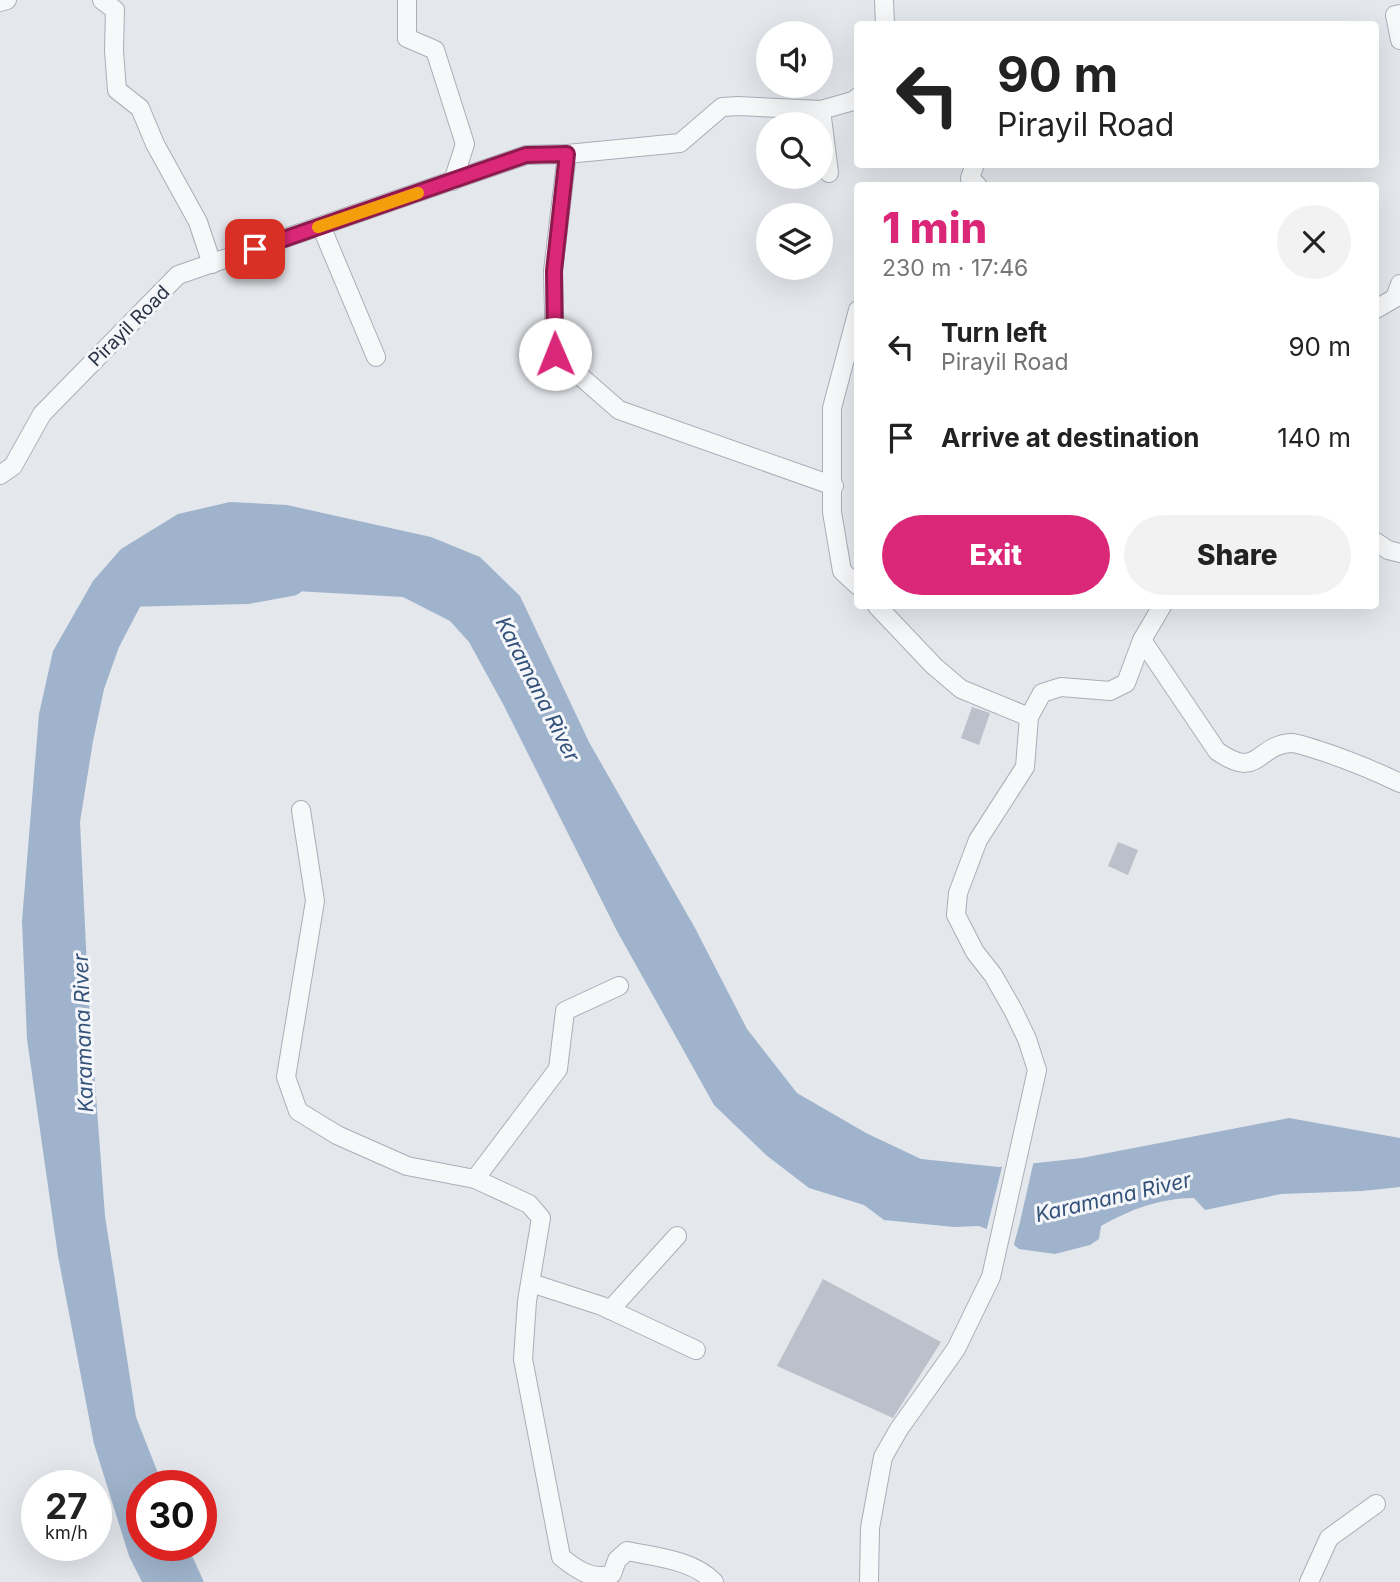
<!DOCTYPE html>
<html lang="en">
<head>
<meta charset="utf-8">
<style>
  body { margin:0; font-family:Inter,sans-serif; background:#f2f2f2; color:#222; height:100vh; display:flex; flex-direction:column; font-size:26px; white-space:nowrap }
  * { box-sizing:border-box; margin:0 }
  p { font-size:23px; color:#767676 }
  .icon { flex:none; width:38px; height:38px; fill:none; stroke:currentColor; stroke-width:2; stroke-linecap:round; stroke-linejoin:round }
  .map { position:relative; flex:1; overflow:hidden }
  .panel { position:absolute; left:854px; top:182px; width:525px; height:427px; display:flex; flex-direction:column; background:#fff; border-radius:7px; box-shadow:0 7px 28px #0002 }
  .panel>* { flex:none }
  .top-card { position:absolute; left:854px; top:21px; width:525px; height:147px; border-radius:7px; box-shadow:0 7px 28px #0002; background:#fff; color:#222; overflow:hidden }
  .fabs { position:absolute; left:756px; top:21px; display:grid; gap:14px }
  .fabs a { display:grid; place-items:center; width:77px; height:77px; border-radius:50%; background:#fff; box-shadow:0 7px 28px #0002; font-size:35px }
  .speed { position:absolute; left:21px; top:1470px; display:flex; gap:14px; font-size:35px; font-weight:700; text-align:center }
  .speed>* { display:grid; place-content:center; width:91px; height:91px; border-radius:50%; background:#fff; box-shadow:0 7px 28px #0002; line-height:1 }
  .speed small { font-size:18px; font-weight:400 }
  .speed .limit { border:10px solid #d22; background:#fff; color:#111 }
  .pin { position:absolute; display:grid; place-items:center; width:60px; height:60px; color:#fff; margin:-30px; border-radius:14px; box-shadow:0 4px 10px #0006 }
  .me { position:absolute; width:77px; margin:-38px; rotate:359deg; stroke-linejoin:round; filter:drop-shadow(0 0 5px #0008) }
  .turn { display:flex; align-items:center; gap:24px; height:147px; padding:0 28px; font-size:32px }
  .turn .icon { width:91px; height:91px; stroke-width:2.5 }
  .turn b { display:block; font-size:49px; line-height:60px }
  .round { display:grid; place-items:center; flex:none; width:74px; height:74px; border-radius:37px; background:#f2f2f2 }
  .summary { display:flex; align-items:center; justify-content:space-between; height:119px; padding:0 28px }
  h1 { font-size:42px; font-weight:800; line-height:52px; color:#db2777 }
  .button { display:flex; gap:14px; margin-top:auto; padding:14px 28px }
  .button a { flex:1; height:80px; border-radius:42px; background:#db2777; color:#fff; font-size:28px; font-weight:800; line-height:80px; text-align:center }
  .button a+a { background:#f2f2f2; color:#222 }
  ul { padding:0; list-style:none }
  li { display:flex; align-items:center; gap:21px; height:91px; padding:0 28px }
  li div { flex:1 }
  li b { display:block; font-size:26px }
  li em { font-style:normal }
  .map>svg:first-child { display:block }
  .water { fill:#9fb4cc }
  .pier { fill:#e4e7ec }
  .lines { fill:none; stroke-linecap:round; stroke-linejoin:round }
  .river { stroke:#9fb4cc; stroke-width:28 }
  .building { fill:#bbc0ca }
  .street-casing { stroke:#a9aeb7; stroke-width:20 }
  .street { stroke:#f7f8fa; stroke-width:18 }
  .route-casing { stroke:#8e194d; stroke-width:18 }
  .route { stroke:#db2777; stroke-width:12 }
  .slow { stroke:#f59e0b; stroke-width:12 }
  .labels { text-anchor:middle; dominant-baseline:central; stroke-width:6; stroke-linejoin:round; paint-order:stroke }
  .street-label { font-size:19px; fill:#2b3445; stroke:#f4f6f9 }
  .water-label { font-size:21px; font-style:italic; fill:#34527a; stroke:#f4f6f9 }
</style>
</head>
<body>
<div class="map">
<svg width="1400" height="1582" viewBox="0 0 1400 1582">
  <rect width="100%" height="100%" fill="#e4e7ec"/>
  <path class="water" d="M230,502L287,505L431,537L480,557L520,596L589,742L695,928L747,1029L797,1093L866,1133L921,1159L999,1167L1082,1158L1289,1118L1400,1138V1187L1362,1191L1281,1194L1205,1210L1194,1198C1160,1198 1129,1210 1101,1226L1099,1239L1090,1245L1055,1254L1019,1249L1004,1236L979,1226L954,1227L884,1220L864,1205L809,1188L766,1155L714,1105L617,931L503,704L469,642L450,621L403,597L170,584L141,605L119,647L104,689L93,741L80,822L88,989L105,1216L136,1417L163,1486H142V1545H187L204,1582H142L129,1556L94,1444L58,1256L27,1039L22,921L39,714L53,651L93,581L121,549L178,514Z"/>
  <polygon class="pier" points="1034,1160 1020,1222 1013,1248 1003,1239 986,1232 1003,1163"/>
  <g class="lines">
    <polyline class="river" points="122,593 247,590 291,582"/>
  </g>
  <g class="building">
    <polygon points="972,707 990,713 979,745 961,738"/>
    <polygon points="1118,842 1138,850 1128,875 1108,866"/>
    <polygon points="823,1279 941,1342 893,1418 777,1366"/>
  </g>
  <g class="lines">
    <defs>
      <g id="street">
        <polyline points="102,0 115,10 114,51 117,90 140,108 155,144 198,222 212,264"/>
        <polyline points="407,0 407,38 435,50 465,144 453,181"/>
        <polyline points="884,0 885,24"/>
        <polyline points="0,2 7,0"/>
        <polyline points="1400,14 1395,15 1400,40"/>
        <polyline points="821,110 829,173"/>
        <polyline points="567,154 553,271 555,354 619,410 834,486"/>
        <polyline points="975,164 970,178 978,186"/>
        <polyline points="321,226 376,357"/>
        <polyline points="1376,309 1395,298 1400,284"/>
        <polyline points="858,310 832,408 832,512 842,571 858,586"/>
        <polyline points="0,475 13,466 42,414 178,275 526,155 567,154 680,143 722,107 738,106 821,110 853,101 858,97"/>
        <polyline points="1376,542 1388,550 1400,553"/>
        <polyline points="877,606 934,666 961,689 1029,717 1042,693 1061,687 1110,691 1126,683 1142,640 1162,606"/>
        <path d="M1142,640L1217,751C1259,781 1256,745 1291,743C1299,743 1310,748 1318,750C1346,759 1373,770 1400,783"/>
        <polyline points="301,810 315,901 286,1077 298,1111 337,1135 407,1166 475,1179"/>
        <path d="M619,986L565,1011L558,1069L475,1179L529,1204L541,1218L527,1301L523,1359L561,1557C576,1569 592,1581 612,1574L617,1560L627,1551C656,1557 693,1560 714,1582"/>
        <polyline points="531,1283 602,1306 696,1350"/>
        <polyline points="610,1310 677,1236"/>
        <polyline points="869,1582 870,1528 883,1457 899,1429 956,1349 991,1277 1037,1070 1027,1039 1013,1010 993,975 975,952 956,915 958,893 978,840 1025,767 1029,717"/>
        <polyline points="1309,1582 1329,1538 1376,1504"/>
      </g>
    </defs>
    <use href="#street" class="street-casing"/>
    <use href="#street" class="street"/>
  </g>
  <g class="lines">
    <defs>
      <polyline id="route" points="255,249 526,155 567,154 554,271 555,354"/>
    </defs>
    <use href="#route" class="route-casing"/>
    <use href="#route" class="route"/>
    <polyline class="slow" points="318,227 418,193"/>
  </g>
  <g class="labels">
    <g class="street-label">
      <text transform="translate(129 326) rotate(-45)">Pirayil Road</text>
    </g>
    <g class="water-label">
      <text transform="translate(538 689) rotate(63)">Karamana River</text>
      <text transform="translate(83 1033) rotate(-92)">Karamana River</text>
      <text transform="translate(1113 1197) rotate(-13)">Karamana River</text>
    </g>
  </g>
</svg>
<div class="fabs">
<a><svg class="icon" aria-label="sound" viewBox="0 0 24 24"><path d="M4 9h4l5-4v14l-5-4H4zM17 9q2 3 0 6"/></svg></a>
<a><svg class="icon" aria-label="search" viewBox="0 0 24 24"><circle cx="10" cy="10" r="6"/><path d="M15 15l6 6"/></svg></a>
<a><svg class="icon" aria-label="layers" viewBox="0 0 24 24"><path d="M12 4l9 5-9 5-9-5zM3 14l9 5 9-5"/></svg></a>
</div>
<div class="speed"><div>27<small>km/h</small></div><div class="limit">30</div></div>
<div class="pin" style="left:255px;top:249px;background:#d93025"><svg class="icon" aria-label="arrive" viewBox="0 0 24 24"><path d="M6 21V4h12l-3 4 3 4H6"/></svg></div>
<svg class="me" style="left:555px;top:354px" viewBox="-20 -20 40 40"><circle r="19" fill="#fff"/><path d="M0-13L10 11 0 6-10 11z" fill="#db2777"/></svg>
<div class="top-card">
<div class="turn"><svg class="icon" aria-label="left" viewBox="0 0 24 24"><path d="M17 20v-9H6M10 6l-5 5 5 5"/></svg><div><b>90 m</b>Pirayil Road</div></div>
</div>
<section class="panel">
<div class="summary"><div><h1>1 min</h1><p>230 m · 17:46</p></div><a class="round"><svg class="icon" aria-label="close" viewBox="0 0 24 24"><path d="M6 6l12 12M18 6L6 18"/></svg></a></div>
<ul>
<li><svg class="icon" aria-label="left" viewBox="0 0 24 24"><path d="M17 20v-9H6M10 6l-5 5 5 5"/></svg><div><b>Turn left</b><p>Pirayil Road</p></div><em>90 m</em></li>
<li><svg class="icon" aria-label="arrive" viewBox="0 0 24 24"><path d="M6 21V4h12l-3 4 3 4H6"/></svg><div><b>Arrive at destination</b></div><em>140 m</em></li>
</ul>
<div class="button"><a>Exit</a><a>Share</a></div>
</section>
</div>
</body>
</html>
